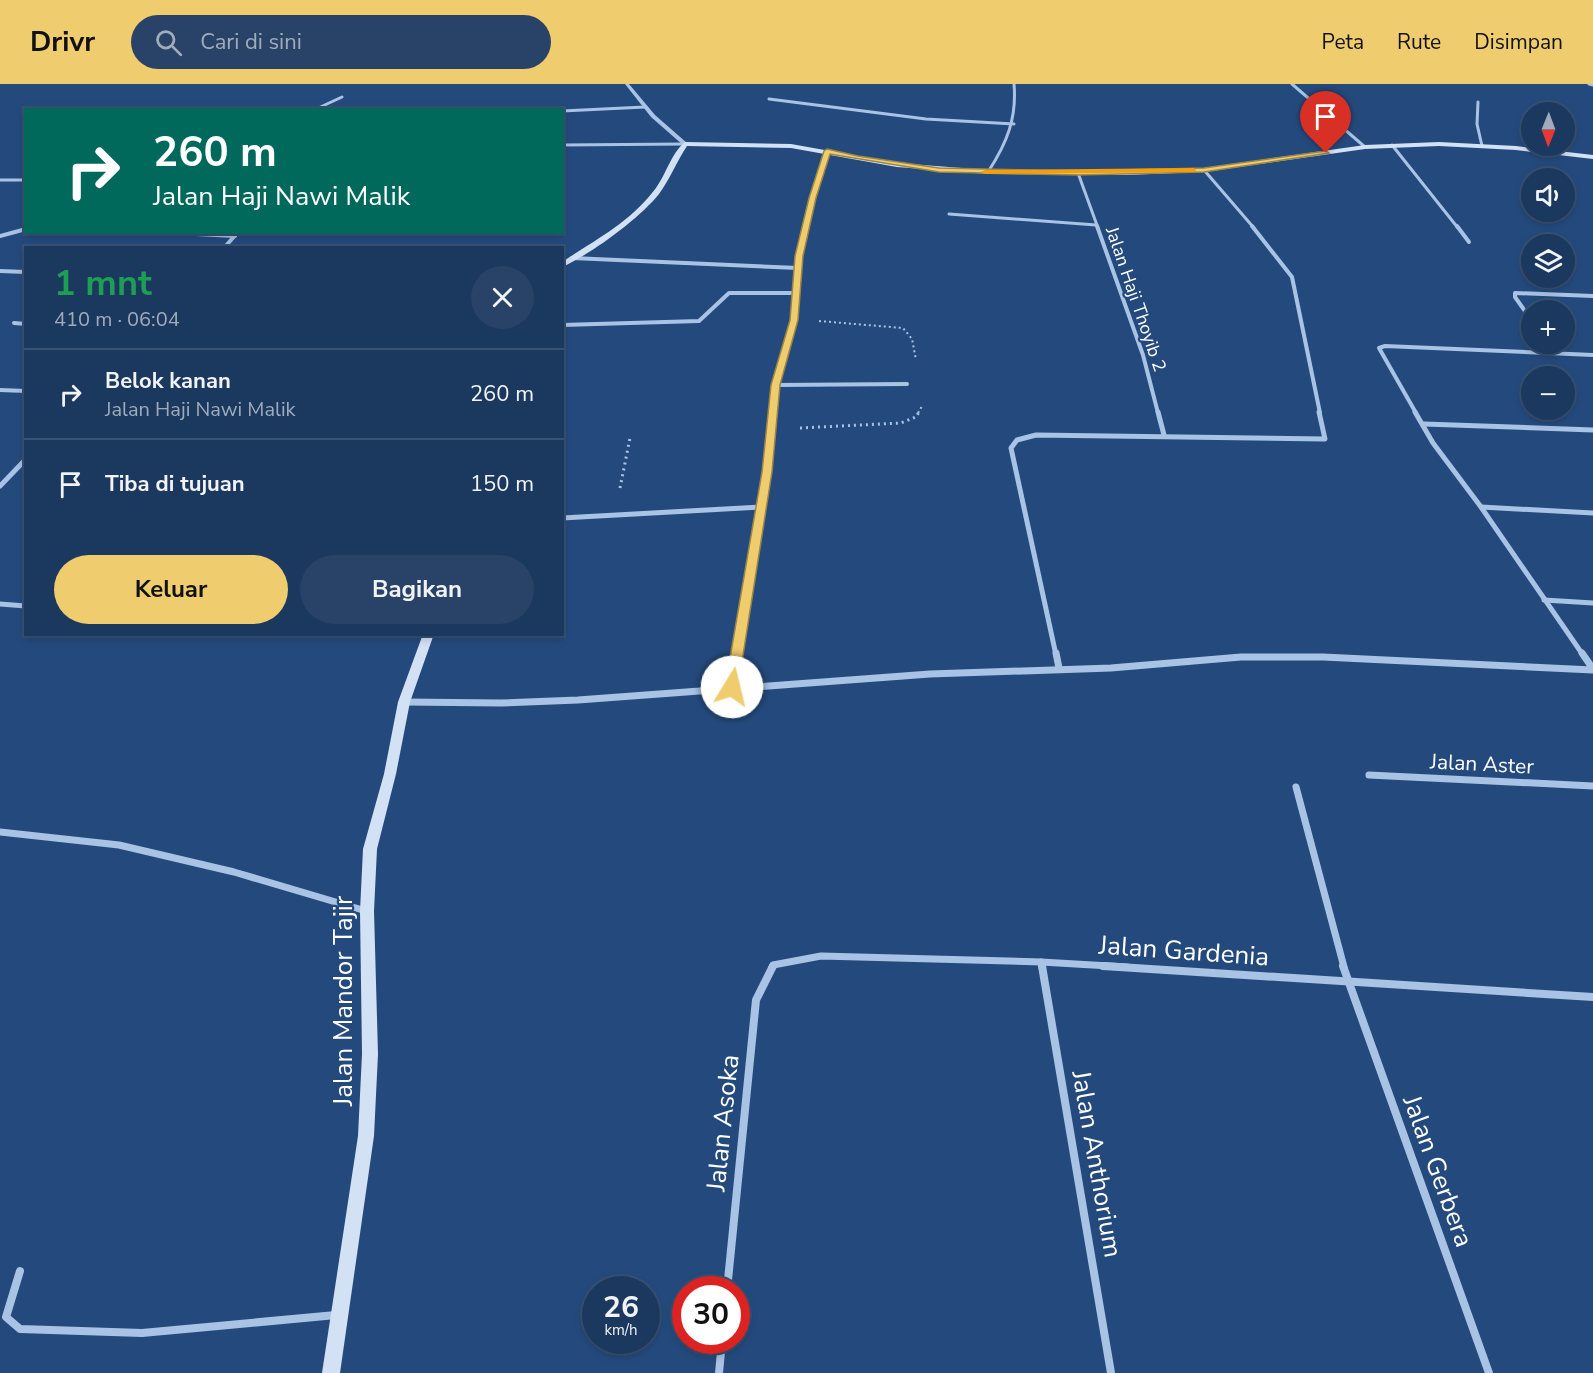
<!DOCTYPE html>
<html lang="id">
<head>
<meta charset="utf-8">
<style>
  body { margin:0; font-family:"Nunito Sans",sans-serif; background:#284367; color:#f1f3f6; height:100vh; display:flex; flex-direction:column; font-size:22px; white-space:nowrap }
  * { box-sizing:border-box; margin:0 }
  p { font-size:20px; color:#a0acbc }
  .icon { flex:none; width:33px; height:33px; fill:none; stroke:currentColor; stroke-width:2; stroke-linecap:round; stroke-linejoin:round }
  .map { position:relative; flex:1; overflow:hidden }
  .drawer { position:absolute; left:24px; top:162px; width:540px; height:390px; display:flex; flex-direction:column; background:#1b385e; border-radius:0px; box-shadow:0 3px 9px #0003,0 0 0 2px #395273 }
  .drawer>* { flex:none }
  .banner { position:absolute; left:24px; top:24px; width:540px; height:126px; border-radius:0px; box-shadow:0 3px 9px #0003,0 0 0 2px #395273; background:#00695c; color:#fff; overflow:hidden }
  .needle { width:39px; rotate:181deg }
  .tools { position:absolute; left:1521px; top:18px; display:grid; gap:12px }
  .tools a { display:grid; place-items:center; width:54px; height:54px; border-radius:50%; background:#1b385e; box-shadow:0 3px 9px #0003,0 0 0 2px #395273; font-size:30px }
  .speed { position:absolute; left:582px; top:1192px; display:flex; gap:12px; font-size:30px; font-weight:700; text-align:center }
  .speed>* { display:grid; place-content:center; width:78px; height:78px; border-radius:50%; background:#1b385e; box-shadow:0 3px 9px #0003,0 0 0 2px #395273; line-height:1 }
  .speed small { font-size:15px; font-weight:400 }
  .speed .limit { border:9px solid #d22; background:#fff; color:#111 }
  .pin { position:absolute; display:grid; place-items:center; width:51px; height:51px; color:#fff; margin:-62px -26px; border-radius:50% 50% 50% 0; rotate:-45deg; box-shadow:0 0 6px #0007 }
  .pin .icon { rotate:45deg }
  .me { position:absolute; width:66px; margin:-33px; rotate:9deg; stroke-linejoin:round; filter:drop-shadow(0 0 4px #0008) }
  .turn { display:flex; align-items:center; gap:21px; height:126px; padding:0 30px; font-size:27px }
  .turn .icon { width:78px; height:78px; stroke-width:2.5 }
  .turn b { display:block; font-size:42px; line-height:51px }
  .round { display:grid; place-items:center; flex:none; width:63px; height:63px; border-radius:32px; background:#284367 }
  .summary { display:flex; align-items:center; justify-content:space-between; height:102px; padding:0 30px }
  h1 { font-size:36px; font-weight:700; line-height:45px; color:#1e9e55 }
  .primary-button { display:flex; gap:12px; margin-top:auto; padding:12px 30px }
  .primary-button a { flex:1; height:69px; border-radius:36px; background:#efcc6d; color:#111; font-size:24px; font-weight:700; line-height:69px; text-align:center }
  .primary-button a+a { background:#284367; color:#f1f3f6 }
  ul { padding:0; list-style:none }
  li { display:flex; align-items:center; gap:18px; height:90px; padding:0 30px; border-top:2px solid #395273 }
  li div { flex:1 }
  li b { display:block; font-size:22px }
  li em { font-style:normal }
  header { display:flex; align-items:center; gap:36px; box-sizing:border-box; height:84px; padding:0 30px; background:#efcc6d; color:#111 }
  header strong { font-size:28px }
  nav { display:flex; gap:33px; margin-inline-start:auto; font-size:21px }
  .search { width:420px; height:54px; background:#284367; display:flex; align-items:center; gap:15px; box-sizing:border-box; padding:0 21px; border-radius:33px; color:#a0acbc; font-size:22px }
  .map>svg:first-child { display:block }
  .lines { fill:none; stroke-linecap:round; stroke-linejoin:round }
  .path-far1 { stroke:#a9c3e5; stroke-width:2; stroke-dasharray:2 3; stroke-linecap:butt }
  .path { stroke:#a9c3e5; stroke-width:3; stroke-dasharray:2 4; stroke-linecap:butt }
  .minor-far4 { stroke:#a9c3e5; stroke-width:3 }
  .minor-far3 { stroke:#a9c3e5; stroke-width:4 }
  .minor-far2 { stroke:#a9c3e5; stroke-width:5 }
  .minor-far1 { stroke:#a9c3e5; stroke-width:7 }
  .minor { stroke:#a9c3e5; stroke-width:8 }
  .tertiary { fill:#a9c3e5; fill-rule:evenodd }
  .secondary { fill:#d3e1f5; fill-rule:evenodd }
  .route { fill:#efcc6d; stroke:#9b8547; stroke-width:1.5 }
  .slow { fill:#f59e0b }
  .labels { text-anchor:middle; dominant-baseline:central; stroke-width:4.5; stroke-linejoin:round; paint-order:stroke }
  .far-street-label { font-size:18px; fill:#fff; stroke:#244a7d }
  .street-label { font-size:21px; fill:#fff; stroke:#244a7d }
  .near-street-label { font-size:26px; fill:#fff; stroke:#244a7d }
</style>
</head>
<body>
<header>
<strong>Drivr</strong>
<div class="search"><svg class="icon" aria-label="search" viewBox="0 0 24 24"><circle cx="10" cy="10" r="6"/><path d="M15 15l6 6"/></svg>Cari di sini</div>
<nav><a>Peta</a><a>Rute</a><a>Disimpan</a></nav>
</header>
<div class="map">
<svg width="1593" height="1289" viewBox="0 0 1593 1289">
  <rect width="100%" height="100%" fill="#244a7d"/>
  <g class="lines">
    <g class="path-far1">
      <polyline points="819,237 903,244 912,255 916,276"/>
      <polyline points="918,329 922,322"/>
    </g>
    <g class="path">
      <polyline points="800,344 901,339 916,333 919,328"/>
      <polyline points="620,404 630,354"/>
    </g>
    <g class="minor-far4">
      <polyline points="1292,0 1365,63"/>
      <polyline points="1589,0 1593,1"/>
      <polyline points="769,15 926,35 1014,40"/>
      <polyline points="1478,18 1477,40 1482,62"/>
      <polyline points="314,26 342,13"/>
      <polyline points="562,27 645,23"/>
      <polyline points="562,61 685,60"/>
      <polyline points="1392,61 1458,144"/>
      <polyline points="1204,86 1254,144"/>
      <path d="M988,88C1007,59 1017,34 1014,0"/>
      <polyline points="1078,89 1098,144"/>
      <polyline points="0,96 26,96"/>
      <polyline points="949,130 1096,141"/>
      <polyline points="805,144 827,67"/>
    </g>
    <g class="minor-far3">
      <polyline points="1097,142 1143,271 1158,329"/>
      <polyline points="1252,142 1292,193 1320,329"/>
      <polyline points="1457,142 1469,158"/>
      <polyline points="157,148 235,152"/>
      <polyline points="0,152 26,145"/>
      <polyline points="224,164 238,148"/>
      <polyline points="572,174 798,184"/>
      <polyline points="0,187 26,188"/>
      <polyline points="1532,237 1515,213 1515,209 1593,212"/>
      <polyline points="14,239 26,240"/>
      <polyline points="562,241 699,237 729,209 796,209"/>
      <polyline points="1547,260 1553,269"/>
      <polyline points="776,301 907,300"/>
      <polyline points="0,306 26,307"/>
      <polyline points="773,329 776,301 794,236 799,172 806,142"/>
      <polyline points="1416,329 1379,264 1385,262 1593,271"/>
    </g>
    <g class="minor-far2">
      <polyline points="1158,328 1164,351"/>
      <polyline points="1415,328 1433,359 1481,423 1583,571"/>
      <polyline points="1424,340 1593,346"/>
      <polyline points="0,402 26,375"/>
      <polyline points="1481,423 1593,429"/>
      <polyline points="562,434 761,423"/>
      <polyline points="1544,516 1593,519"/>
      <polyline points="0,520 26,522"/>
      <polyline points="737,571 767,388 773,328"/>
      <polyline points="1056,571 1011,364 1017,356 1036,351 1325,355 1319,328"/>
    </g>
    <g class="minor-far1">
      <polyline points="1056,569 1059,584"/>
      <polyline points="1582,569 1593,585"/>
      <polyline points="732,604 738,569"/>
      <polyline points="405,618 501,619 578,616 930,590 1111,584 1241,573 1323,573 1593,586"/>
      <polyline points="1369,691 1593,702"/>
      <polyline points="1296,703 1344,883"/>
      <polyline points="0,748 119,761 234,788 366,827"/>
      <polyline points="1041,878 1042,883"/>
      <polyline points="772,883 773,881 821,872 1041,878 1127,883"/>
    </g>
    <g class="minor">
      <polyline points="1042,882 1111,1289"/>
      <polyline points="1103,882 1593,913"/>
      <polyline points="1343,882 1489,1289"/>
      <polyline points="20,1187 6,1233 20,1245 142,1249 336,1231"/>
      <polyline points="727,1206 756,916 773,882"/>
      <polyline points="719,1289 722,1257"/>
    </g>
    <polygon class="tertiary" points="625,0 629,0 655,31 687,59 687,61 683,61 651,33"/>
    <g class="secondary">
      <path d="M685,58L791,60L897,79L988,86L1126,87L1204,84L1365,61L1439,58L1516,62L1593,71V75L1516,66L1439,62L1365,65L1204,88L1126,91L988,90L897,83L791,64L687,62C677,77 670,95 659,110C639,135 591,170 562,183V178C594,157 628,139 652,109C665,95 670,70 685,58Z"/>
      <polygon points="423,550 434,550 410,618 396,690 377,765 374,827 378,970 374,1052 340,1289 322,1289 358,1052 362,970 360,827 363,765 384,690 398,618"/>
    </g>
  </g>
  <polygon class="route" points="827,65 858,72 939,84 1078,87 1204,84 1326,67 1329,69 1204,88 1078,91 939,88 830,70 816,114 803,172 798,236 780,301 772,388 738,603 732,608 725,603 762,388 771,301 790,236 795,172 809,114 824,67"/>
  <polygon class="slow" points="1194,84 1197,88 985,90 981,88 985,86"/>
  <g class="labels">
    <g class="far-street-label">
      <text transform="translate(1136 215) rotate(71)">Jalan Haji Thoyib 2</text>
    </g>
    <g class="street-label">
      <text transform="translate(1482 680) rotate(3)">Jalan Aster</text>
    </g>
    <g class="near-street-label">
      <text transform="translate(1184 867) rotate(4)">Jalan Gardenia</text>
      <text transform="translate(343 917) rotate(-90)">Jalan Mandor Tajir</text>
      <text transform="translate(723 1039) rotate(-84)">Jalan Asoka</text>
      <text transform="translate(1097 1080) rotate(80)">Jalan Anthorium</text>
      <text transform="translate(1438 1087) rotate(70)">Jalan Gerbera</text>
    </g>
  </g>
</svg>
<div class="tools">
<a><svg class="needle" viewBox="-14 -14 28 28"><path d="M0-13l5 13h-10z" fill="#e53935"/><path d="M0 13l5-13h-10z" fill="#a0acbc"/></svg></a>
<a><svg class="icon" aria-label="sound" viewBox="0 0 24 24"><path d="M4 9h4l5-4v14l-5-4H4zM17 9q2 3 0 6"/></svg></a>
<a><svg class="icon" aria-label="layers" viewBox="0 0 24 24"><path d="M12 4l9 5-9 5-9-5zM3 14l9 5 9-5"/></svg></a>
<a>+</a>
<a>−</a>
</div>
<div class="speed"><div>26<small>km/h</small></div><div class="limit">30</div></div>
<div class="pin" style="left:1326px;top:69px;background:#d93025"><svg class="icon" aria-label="arrive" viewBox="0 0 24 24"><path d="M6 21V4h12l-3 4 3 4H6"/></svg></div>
<svg class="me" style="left:732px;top:603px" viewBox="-20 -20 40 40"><circle r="19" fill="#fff"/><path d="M0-13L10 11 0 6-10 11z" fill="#efcc6d"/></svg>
<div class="banner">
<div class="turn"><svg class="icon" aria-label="right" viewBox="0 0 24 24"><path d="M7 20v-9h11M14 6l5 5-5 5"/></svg><div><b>260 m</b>Jalan Haji Nawi Malik</div></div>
</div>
<section class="drawer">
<div class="summary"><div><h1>1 mnt</h1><p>410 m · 06:04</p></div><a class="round"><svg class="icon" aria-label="close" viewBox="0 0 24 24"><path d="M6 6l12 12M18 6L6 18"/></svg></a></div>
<ul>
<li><svg class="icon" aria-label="right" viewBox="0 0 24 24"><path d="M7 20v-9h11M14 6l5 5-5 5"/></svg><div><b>Belok kanan</b><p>Jalan Haji Nawi Malik</p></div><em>260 m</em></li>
<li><svg class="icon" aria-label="arrive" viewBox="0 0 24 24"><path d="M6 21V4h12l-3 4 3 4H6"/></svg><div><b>Tiba di tujuan</b></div><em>150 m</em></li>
</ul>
<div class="primary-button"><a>Keluar</a><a>Bagikan</a></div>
</section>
</div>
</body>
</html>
